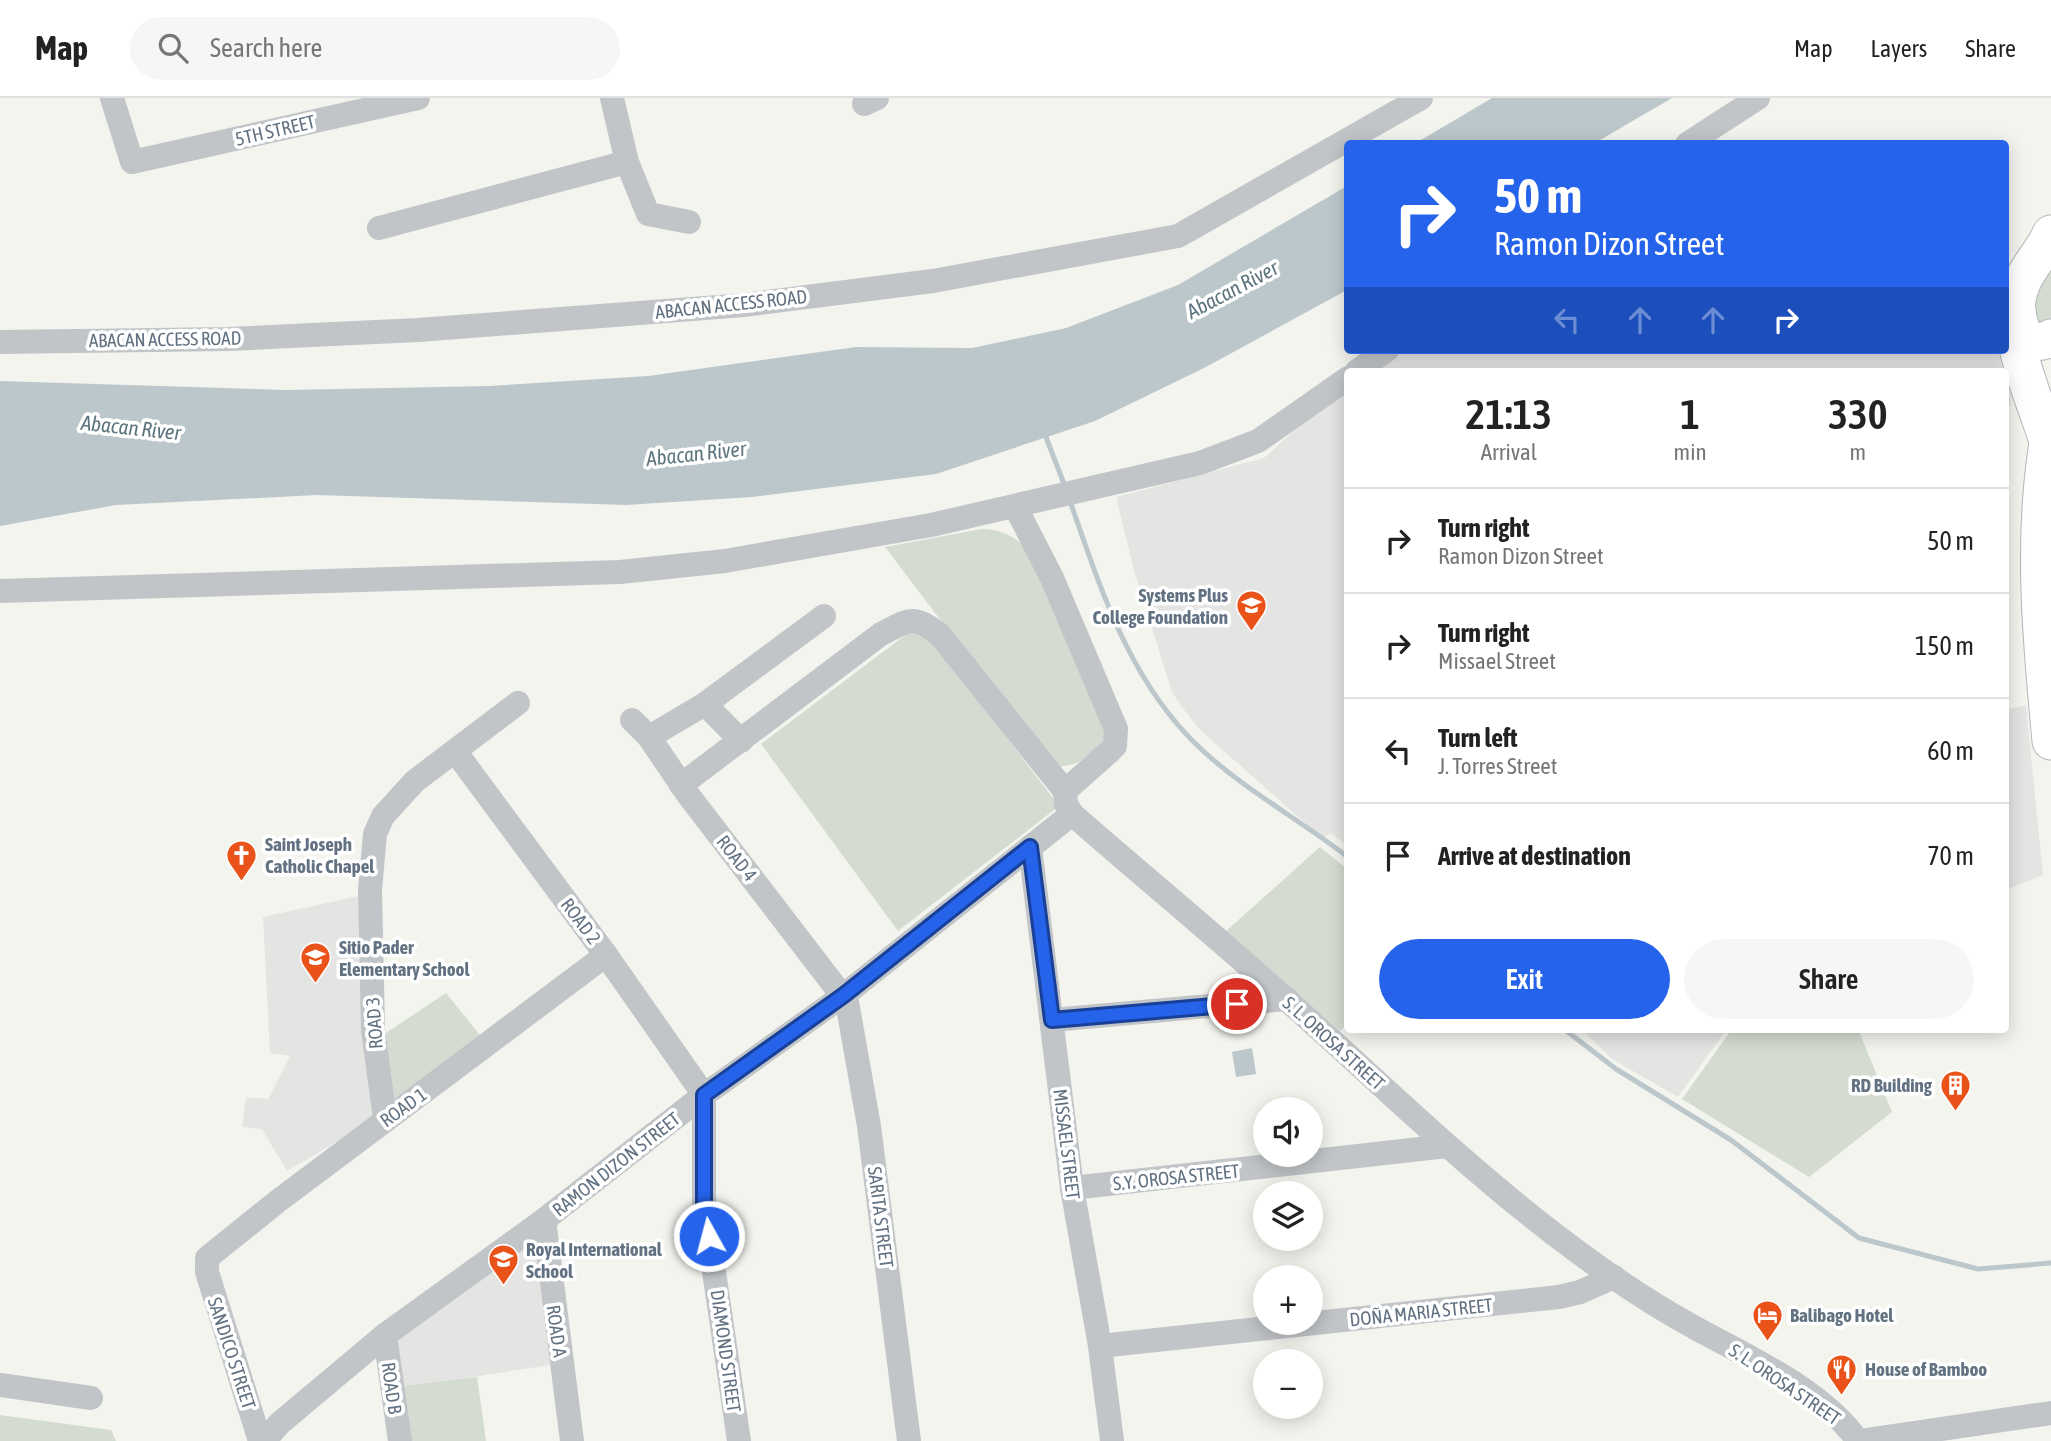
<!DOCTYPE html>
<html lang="en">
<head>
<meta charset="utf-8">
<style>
  body { margin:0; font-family:"Asap Condensed",sans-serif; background:#f6f6f6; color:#222; height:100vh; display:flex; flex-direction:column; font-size:26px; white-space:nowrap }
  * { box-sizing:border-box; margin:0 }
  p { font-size:23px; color:#767676 }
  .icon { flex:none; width:38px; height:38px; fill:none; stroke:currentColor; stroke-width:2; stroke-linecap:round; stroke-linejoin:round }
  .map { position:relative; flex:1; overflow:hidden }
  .details { position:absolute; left:1344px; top:270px; width:665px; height:665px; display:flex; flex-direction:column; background:#fff; border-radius:7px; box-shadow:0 4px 18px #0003 }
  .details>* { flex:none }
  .guide { position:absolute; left:1344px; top:42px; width:665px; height:214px; border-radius:7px; box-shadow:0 4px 18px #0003; background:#2563eb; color:#fff; overflow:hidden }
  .tools { position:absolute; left:1253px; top:999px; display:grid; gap:14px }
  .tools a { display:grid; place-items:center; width:70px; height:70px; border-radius:50%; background:#fff; box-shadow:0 4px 18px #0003; font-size:35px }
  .pin { position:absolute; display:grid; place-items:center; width:60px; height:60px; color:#fff; margin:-30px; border:4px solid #fff; border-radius:50%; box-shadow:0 2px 7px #0007 }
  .me { position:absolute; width:77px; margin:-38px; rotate:353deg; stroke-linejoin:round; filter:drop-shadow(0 0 5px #0008) }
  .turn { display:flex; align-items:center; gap:24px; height:147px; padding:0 35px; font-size:32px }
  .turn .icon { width:91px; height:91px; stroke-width:2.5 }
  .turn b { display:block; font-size:49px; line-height:60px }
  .lanes { display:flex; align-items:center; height:66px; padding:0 35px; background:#0003; justify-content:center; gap:35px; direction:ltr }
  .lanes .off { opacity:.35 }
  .eta { display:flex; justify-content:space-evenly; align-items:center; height:119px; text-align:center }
  .eta b { font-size:42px; font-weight:600; line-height:49px }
  .action { display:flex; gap:14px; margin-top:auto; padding:14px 35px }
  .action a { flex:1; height:80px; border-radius:42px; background:#2563eb; color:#fff; font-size:28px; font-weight:600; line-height:80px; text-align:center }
  .action a+a { background:#f6f6f6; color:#222 }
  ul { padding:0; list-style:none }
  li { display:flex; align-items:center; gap:21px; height:105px; padding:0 35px; border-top:2px solid #e0e0e0 }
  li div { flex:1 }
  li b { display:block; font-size:26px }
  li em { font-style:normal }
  header { display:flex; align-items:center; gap:42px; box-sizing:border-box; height:98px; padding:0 35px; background:#fff; border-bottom:2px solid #e0e0e0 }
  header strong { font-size:33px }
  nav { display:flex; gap:38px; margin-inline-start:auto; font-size:24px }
  .search { width:490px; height:63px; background:#f6f6f6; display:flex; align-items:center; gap:18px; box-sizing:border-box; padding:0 24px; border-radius:38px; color:#767676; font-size:26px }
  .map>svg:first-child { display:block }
  .built { fill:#e4e5e3 }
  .green { fill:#d4dbd0 }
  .water { fill:#bcc7cc }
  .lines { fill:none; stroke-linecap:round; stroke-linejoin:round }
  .stream { stroke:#bcc7cc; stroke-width:5 }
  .highway-casing { stroke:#b4b7ba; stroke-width:39 }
  .minor { stroke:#c1c5c8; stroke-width:24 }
  .highway { stroke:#fff; stroke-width:37 }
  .route-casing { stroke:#184099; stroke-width:18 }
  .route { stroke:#2563eb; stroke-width:12 }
  .labels { text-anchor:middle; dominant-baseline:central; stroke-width:7; stroke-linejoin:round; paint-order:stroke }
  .street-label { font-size:19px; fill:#627282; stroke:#fff }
  .poi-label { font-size:19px; font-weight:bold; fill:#627282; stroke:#fff; text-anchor:start }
  .water-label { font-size:21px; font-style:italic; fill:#5d757f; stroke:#fff }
</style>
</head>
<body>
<header>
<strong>Map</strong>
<div class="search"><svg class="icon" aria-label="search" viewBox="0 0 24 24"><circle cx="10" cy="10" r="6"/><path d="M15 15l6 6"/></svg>Search here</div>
<nav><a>Map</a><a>Layers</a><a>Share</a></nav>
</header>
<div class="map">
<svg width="2051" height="1343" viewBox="0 0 2051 1343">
  <rect width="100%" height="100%" fill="#f4f4ef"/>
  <g class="built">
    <polygon points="2006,161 2011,308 2006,309 2006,273 1362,273 1385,252 2006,252"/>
    <polygon points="1347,285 1347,747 1331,735 1322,740 1199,631 1182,609 1172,594 1135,476 1116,399 1264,360"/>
    <polygon points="2026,607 2043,777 2006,792 2006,612"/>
    <polygon points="363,797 372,1023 287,1073 262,1031 242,1029 246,999 268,1001 290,958 270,955 263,819"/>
    <polygon points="1581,931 1727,931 1678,999 1612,961"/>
    <polygon points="534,1140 550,1267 403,1290 396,1239"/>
  </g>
  <g class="green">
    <polygon points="2051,154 2051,229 2040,233 2030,209"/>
    <path d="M982,431C1000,431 1013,438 1026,449L1109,635C1095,654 1074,675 1050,666L885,449Z"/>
    <polygon points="912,532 934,544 1059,708 898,833 761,646"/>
    <polygon points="1320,749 1347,771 1347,926 1340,933 1226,833"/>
    <polygon points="446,895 483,941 395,1000 387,996 383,937"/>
    <polygon points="1732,931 1858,931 1892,1014 1809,1079 1682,1001"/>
    <polygon points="477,1279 486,1343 411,1343 403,1288"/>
    <polygon points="0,1317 111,1332 116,1343 0,1343"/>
  </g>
  <g class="water">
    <polygon points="1492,0 1672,0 1595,45 1416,45"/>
    <polygon points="1347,88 1347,192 1206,269 1095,323 936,376 752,399 626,407 317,397 116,407 0,428 0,283 286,292 490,288 648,278 856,249 972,250 1066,230 1178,187"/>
    <polygon points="1252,950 1256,976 1236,979 1232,954"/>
  </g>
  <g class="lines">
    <g class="stream">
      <polyline points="1044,334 1066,391"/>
      <path d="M1070,403C1101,492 1130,585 1201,651C1245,692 1300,722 1348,759"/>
      <polyline points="1564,931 1616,971 1731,1042 1859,1140 1978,1171 2051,1165"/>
    </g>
    <defs>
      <g id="highway">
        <path d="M2017,212C2019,232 2027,252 2051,240"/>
        <path d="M2051,328C2031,431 2041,539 2051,643"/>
        <path d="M2048,344C2034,295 2002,239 2021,187C2027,169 2043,155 2051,136"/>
      </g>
    </defs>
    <use href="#highway" class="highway-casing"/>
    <g class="minor">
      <polyline points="112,0 132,64 418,0"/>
      <polyline points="612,0 627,64 648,116 689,124"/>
      <polyline points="864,6 877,0"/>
      <polyline points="1687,46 1758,0"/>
      <polyline points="379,130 627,64"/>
      <polyline points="0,244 229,241 418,232 744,207 933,183 1178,138 1421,0"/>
      <polyline points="1357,273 1387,252"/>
      <path d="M1015,408L1052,480L1116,631L1115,648L1109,654L1065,693L1066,706L1072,716C1144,779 1217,839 1288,903C1376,981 1460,1064 1554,1136C1597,1169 1643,1201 1690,1227C1745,1258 1821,1290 1858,1343"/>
      <polyline points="0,493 620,474 725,463 931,427 1200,365 1258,343 1348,280"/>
      <polyline points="705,606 741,643"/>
      <polyline points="632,622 649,639 689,698 847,904 869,1028 909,1343"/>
      <polyline points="649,639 705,606 824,518"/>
      <polyline points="455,653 606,857 704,997 704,1106 739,1343"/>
      <path d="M681,687L881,536C910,521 913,516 940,537L1065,693"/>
      <polyline points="1030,749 1072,1090 1100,1248 1112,1343"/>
      <polyline points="1052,922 1287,901"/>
      <polyline points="385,1021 373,932 370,792 375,736 383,718 415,683 518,605"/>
      <polyline points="1072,1090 1447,1048"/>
      <polyline points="544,1122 572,1343"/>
      <polyline points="385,1237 400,1343"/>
      <polyline points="1100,1248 1559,1199 1580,1194 1614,1179"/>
      <polyline points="0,1287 91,1300"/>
      <polyline points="260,1343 207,1174 207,1160 278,1103 606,857"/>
      <polyline points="264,1343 280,1325 385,1237 544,1122 704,997 844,897 1072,716"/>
      <polyline points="1859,1343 2051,1315"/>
    </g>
    <use href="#highway" class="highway"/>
  </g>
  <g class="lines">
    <defs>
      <polyline id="route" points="709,1138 704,1106 704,997 844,897 1030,749 1052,922 1237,906"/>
    </defs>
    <use href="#route" class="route-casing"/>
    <use href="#route" class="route"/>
  </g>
  <defs>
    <symbol id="university-pin" viewBox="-11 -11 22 30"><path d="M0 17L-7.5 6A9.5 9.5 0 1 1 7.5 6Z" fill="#e9531a" stroke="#fff"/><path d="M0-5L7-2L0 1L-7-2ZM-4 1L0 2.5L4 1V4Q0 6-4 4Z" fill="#fff"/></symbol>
    <symbol id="church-pin" viewBox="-11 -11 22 30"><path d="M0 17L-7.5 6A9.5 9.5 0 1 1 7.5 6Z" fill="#e9531a" stroke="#fff"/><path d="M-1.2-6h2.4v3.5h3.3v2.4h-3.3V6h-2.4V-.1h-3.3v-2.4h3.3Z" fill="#fff"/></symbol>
    <symbol id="school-pin" viewBox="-11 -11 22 30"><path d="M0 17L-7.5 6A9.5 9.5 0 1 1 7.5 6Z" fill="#e9531a" stroke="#fff"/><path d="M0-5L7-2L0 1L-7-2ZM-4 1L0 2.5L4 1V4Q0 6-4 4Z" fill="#fff"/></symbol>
    <symbol id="building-pin" viewBox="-11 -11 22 30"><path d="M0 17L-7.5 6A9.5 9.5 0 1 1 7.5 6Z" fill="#e9531a" stroke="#fff"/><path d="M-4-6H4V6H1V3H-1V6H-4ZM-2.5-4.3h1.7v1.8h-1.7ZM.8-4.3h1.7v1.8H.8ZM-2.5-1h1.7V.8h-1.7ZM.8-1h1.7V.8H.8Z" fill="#fff"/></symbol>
    <symbol id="hotel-pin" viewBox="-11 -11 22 30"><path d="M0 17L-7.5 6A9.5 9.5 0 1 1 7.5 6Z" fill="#e9531a" stroke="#fff"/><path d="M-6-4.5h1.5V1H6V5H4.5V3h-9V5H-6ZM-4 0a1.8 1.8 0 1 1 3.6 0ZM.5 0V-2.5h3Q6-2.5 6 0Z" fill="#fff"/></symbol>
    <symbol id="restaurant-pin" viewBox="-11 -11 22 30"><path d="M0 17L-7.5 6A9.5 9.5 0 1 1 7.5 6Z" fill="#e9531a" stroke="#fff"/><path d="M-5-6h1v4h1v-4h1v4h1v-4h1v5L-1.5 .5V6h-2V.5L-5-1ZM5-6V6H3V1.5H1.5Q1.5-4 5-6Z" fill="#fff"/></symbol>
  </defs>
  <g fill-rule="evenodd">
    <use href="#university-pin" x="1234" y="490" width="35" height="47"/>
    <use href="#church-pin" x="224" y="740" width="35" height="47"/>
    <use href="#school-pin" x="298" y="842" width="35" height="47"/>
    <use href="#building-pin" x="1938" y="970" width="35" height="47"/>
    <use href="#school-pin" x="486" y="1144" width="35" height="47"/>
    <use href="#hotel-pin" x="1750" y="1200" width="35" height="47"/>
    <use href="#restaurant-pin" x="1824" y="1254" width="35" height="47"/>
  </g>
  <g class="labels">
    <g class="street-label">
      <text transform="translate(275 32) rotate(-13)">5TH STREET</text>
      <text transform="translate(731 206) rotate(-6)">ABACAN ACCESS ROAD</text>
      <text transform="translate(165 241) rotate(-1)">ABACAN ACCESS ROAD</text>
      <text transform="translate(737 760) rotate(52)">ROAD 4</text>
      <text transform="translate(581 823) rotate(53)">ROAD 2</text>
      <text transform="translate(374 925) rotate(-94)">ROAD 3</text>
      <text transform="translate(1334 945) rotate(42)">S. L. OROSA STREET</text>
      <text transform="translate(403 1009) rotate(-36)">ROAD 1</text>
      <text transform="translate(1067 1046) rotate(83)">MISSAEL STREET</text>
      <text transform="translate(616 1066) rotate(-38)">RAMON DIZON STREET</text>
      <text transform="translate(1176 1079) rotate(-6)">S.Y. OROSA STREET</text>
      <text transform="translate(881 1119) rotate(83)">SARITA STREET</text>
      <text transform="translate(1421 1214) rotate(-6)">DOÑA MARIA STREET</text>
      <text transform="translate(557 1233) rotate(82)">ROAD A</text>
      <text transform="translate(726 1253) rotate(82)">DIAMOND STREET</text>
      <text transform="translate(232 1255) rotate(72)">SANDICO STREET</text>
      <text transform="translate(1785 1286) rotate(34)">S. L. OROSA STREET</text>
      <text transform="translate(392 1290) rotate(82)">ROAD B</text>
    </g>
    <g class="poi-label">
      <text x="1228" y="497" text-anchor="end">Systems Plus<tspan x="1228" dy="22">College Foundation</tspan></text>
      <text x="265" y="746">Saint Joseph<tspan x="265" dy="22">Catholic Chapel</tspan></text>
      <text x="339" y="849">Sitio Pader<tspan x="339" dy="22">Elementary School</tspan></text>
      <text x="1932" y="987" text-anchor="end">RD Building</text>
      <text x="526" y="1151">Royal International<tspan x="526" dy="22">School</tspan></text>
      <text x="1790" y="1217">Balibago Hotel</text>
      <text x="1865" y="1271">House of Bamboo</text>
    </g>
    <g class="water-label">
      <text transform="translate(1232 191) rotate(-28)">Abacan River</text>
      <text transform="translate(131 329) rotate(6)">Abacan River</text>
      <text transform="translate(696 355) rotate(-6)">Abacan River</text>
    </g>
  </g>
</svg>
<div class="tools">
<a><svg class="icon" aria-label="sound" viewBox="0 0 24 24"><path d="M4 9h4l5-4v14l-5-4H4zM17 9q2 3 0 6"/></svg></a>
<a><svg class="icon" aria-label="layers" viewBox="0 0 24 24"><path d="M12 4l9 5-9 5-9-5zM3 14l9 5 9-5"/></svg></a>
<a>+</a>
<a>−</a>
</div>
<div class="pin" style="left:1237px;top:906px;background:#d93025"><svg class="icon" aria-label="arrive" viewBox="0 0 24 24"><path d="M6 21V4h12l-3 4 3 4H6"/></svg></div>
<svg class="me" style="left:709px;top:1138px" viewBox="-20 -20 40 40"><circle r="17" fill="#2563eb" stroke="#fff" stroke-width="3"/><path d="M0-11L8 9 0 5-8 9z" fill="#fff"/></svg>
<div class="guide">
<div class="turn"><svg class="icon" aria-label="right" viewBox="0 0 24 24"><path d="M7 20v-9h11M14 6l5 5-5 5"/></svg><div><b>50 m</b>Ramon Dizon Street</div></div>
<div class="lanes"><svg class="icon off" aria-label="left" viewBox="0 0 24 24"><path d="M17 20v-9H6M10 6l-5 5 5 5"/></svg><svg class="icon off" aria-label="ahead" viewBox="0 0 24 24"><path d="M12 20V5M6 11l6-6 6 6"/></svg><svg class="icon off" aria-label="ahead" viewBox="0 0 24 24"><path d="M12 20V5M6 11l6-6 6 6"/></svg><svg class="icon" aria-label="right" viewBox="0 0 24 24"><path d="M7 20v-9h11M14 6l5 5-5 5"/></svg></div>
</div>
<section class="details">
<div class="eta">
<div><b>21:13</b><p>Arrival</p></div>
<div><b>1</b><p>min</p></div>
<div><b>330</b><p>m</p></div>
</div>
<ul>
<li><svg class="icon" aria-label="right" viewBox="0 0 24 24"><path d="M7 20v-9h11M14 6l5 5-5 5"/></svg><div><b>Turn right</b><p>Ramon Dizon Street</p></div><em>50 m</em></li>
<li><svg class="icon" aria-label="right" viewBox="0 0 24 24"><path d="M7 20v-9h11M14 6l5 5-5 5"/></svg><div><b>Turn right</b><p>Missael Street</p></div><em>150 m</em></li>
<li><svg class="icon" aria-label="left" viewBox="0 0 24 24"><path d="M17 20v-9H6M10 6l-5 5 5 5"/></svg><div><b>Turn left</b><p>J. Torres Street</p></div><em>60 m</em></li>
<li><svg class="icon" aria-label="arrive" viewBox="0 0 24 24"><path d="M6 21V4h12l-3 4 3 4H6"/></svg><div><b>Arrive at destination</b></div><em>70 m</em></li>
</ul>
<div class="action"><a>Exit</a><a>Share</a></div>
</section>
</div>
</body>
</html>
